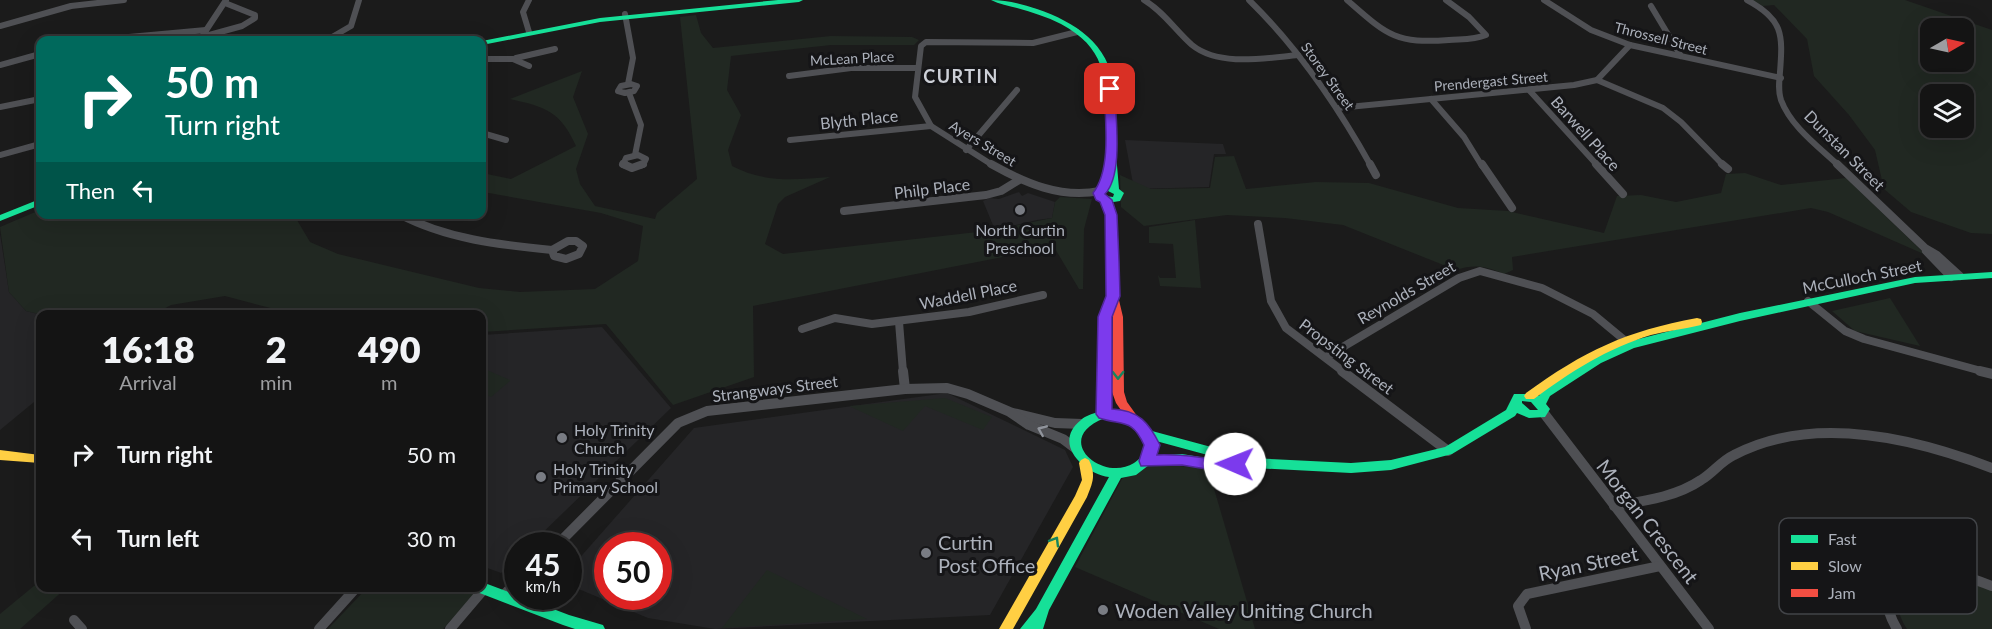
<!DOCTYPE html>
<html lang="en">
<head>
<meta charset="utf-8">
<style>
  body { margin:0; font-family:Lato,sans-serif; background:#212122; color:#f1f3f6; height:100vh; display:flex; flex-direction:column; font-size:22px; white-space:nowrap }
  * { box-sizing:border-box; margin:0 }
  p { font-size:20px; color:#9d9ea0 }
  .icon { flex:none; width:33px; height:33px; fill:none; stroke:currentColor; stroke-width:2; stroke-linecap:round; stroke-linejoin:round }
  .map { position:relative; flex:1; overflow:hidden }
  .sheet { position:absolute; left:36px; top:310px; width:450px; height:282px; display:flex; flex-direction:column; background:#141414; border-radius:12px; box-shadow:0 6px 24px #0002,0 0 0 2px #333334 }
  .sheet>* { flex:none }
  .guide { position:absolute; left:36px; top:36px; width:450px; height:183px; border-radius:12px; box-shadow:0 6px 24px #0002,0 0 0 2px #333334; background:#00695c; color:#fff; overflow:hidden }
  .needle { width:39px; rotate:81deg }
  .tools { position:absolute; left:1920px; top:18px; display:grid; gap:12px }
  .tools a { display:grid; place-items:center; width:54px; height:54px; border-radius:12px; background:#141414; box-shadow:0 6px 24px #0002,0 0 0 2px #333334; font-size:30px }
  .speed { position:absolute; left:504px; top:532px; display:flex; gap:12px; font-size:30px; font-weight:700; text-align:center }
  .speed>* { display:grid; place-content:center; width:78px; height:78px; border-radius:50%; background:#141414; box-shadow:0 6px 24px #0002,0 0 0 2px #333334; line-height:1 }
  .speed small { font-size:15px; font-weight:400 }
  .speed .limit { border:9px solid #d22; background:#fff; color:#111 }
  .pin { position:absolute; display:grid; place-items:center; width:51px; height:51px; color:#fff; margin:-26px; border-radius:12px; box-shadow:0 3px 9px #0006 }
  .me { position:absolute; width:66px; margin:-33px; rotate:271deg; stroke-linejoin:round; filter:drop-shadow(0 0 4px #0008) }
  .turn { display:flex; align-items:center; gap:21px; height:126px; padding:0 30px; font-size:27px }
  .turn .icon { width:78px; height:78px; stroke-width:2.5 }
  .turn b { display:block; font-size:42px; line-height:51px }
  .then { display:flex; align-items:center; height:57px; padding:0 30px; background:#0003; gap:12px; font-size:22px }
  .eta { display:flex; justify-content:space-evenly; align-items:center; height:102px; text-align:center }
  .eta b { font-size:36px; font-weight:800; line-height:42px }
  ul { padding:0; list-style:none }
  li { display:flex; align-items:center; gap:18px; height:84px; padding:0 30px }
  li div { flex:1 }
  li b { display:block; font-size:22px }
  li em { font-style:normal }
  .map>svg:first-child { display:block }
  .built { fill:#252527; fill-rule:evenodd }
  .green { fill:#212822; fill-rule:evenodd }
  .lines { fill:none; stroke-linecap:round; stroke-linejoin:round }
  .street-far2 { stroke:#4f5054; stroke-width:6 }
  .street-far1 { stroke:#4f5054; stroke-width:8 }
  .street { stroke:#4f5054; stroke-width:10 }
  .fast { fill:#16e098; fill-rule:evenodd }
  .slow { fill:#ffcf43; fill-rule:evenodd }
  .jam { fill:#f24e42; fill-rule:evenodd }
  .oneway { stroke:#16855e }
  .oneway2 { stroke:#90949c }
  .route { fill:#7c3aed; stroke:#51269a; stroke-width:1.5 }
  .poi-dot { fill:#797c83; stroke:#151517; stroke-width:2 }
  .labels { text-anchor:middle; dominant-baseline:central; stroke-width:6; stroke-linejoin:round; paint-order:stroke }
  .far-street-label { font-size:14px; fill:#acb1bb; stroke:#151517 }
  .street-label { font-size:16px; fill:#acb1bb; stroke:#151517 }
  .poi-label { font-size:16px; fill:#acb1bb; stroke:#151517; text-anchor:start }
  .far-district-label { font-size:18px; font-weight:bold; letter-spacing:1.5px; fill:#cdd0d7; stroke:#151517 }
  .near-street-label { font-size:20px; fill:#acb1bb; stroke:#151517 }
  .near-poi-label { font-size:20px; fill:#acb1bb; stroke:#151517; text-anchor:start }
  .key { fill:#151517; stroke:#424448; stroke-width:1.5 }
  .key-label { font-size:16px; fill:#acb1bb }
</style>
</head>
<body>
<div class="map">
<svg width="1992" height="629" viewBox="0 0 1992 629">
  <rect width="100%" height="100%" fill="#1b1b1b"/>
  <g class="built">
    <polygon points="1125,140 1223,144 1226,154 1214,154 1209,187 1134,189"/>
    <polygon points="1019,192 1022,196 1028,193 1055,202 1052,218 1037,220 995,230 983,201 989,198 999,199"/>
    <polygon points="0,234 9,292 26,311 43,315 40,315 40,397 0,430"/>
    <polygon points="602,327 671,408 529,546 518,546 517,557 501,573 482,566 482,335"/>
    <path d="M947,393L1065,450L1073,467L990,615L715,629L648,618L569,585V570L694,428ZM608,546H658V597H608Z"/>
  </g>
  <g class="green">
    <path d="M1752,0H1905L1992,30V234L1971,233L1911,212L1884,189L1875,150L1849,115L1814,76L1807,39L1774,5L1763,6ZM1930,28H1964V62H1930ZM1930,94H1964V128H1930Z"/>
    <path d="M696,15L701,33L713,48L831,36L912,37L919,40L914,45H831L731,56L727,90L741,115L728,150L732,166C765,183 794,180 830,177L785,197L778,204L765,244L783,254L995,230L1052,218L1055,202L1060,197L1092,199L1084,229L1083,289H1079L1054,247L753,306L754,377L673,405L606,324L482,332V315H287L278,310L225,296L171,305L152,315H43L26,311L9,292L0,227L40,210V214L294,215L310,242L338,254L479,288L520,292L595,289L638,261L643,226L601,213L483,192L482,173L511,179L576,146C560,111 546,107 510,99L582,71L573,97L588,134L576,169L580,184L595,206L655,219L657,213L697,179L680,17Z"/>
    <path d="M1234,156L1246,189L1316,182L1369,183L1458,208L1508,211L1604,233L1617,196L1641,195L1676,202L1721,193L1726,174L1745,173L1781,185L1846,178L1926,255L1828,212L1811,208L1512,257L1513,270L1504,274C1486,266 1474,264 1456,270L1343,225L1285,218L1227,215L1144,226L1121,207L1120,175L1151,189L1210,188L1215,157Z"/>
    <polygon points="1195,220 1201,288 1160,286 1158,275 1160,278 1176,278 1173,244 1149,243 1149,227"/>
    <polygon points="1890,298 1920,346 1855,331 1832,311"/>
    <polygon points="482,368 510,380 510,381 491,397 482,393"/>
    <polygon points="945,398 992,417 983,430 925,406 903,431 849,406"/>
    <polygon points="1152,464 1208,468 1255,629 1219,629 1075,567 1122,479"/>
    <polygon points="767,570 867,619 722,628"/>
    <path d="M1928,573L1951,575L1992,590V629H1907C1897,614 1891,590 1910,579C1914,576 1922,575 1928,573Z"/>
    <polygon points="40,581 40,588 66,588 20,629 0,629 0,614"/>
    <polygon points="367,588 460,588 475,593 443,629 328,629"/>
  </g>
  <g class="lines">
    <g class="street-far2">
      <polyline points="529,0 523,12 529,32"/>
      <path d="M1144,0C1164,12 1175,30 1192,45C1219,67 1266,58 1298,55"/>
      <path d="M1249,0C1299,49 1337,105 1371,166"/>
      <path d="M1347,0C1387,35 1395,44 1449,40C1462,39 1474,40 1486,35L1469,17L1446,0"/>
      <polyline points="1544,0 1591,30 1630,45 1781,78"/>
      <path d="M1747,0C1783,19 1783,34 1780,72C1779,82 1778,91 1781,100C1791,127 1819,147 1839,166"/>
      <polyline points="1651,6 1681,56"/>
      <polyline points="625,14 633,58 628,84"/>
      <polyline points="0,26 71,6 124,0"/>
      <polyline points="203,35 226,0"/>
      <polyline points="202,37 242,26 255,18 255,15 225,3"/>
      <polyline points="96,40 206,30"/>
      <polyline points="327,40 351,26 359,0"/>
      <polyline points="516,58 555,49"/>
      <polyline points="482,59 513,59 529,66"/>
      <polyline points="0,65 40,54"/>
      <polyline points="789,76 851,68 916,68"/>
      <polyline points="1597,80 1663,108 1681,122 1724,166"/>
      <polygon points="631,84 637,86 634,91 625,93 618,91 621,86"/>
      <polyline points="1529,90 1598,166"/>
      <polyline points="629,93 641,125 635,155"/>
      <polyline points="1431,99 1464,137 1482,166"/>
      <polyline points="0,107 40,99"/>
      <polyline points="1338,108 1574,85 1597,80 1630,45"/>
      <polyline points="482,133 506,140"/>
      <polyline points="790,140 931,126"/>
      <polyline points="966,150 1017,90"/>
      <polyline points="0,155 40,144"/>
      <polyline points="626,166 623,165 626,158 638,155 646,159 643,165 640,166"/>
      <polyline points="994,166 931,126 915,97 921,46 926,42 1033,43 1077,32"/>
    </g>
    <g class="street-far1">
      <polyline points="623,164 632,168 643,164"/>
      <path d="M991,164C1025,183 1061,199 1100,191"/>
      <polyline points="1370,164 1376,175"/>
      <polyline points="1482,164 1512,208"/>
      <polyline points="1596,164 1623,194"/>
      <polyline points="1722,164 1728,169"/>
      <polyline points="1837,164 1925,248 1937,255 1960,276"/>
      <polyline points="844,211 986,195 1001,191 1019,180"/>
      <polyline points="375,214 384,217 392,214"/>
      <path d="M399,214C446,239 500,245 552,250"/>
      <polyline points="1258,224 1271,301 1286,328 1344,372"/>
      <polygon points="568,241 576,241 583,246 579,254 566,259 554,256 552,250"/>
      <polyline points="1926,251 1951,277"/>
      <polyline points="1808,301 1845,331 1864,339 1985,372"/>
      <polyline points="899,322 903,372"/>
      <polyline points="802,329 835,318 872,324 969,312 1043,295"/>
      <polyline points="1326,357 1459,278 1480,271 1542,288 1593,314 1628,343"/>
    </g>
    <g class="street">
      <polyline points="903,371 905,389"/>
      <polyline points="1342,371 1448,451"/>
      <polyline points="1980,371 1992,374"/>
      <polyline points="1543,412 1709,629"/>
      <polyline points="1013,413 1055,423 1082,424"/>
      <path d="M1614,506C1644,501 1676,497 1701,480C1713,473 1721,461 1734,455C1812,414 1914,438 1992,468"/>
      <polyline points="556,546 678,423 707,411 905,389 947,388 968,394 1010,412 1029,425 1063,439 1075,448"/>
      <polyline points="503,596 518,580"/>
      <polyline points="74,620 82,629"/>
      <polyline points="319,629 356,588"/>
      <polyline points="450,629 484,589"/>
      <polyline points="1526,629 1518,606 1527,594 1660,566"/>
      <path d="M1897,629C1890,617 1884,603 1888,589C1900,551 1966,576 1992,586"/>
    </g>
    <g class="fast">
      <polygon points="778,0 803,0 799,2 600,22 482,45 482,41 600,18"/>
      <path d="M991,0C1007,0 1022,4 1037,9C1075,22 1109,44 1114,87L1115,142L1119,189L1124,193L1120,201L1107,203L1095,197L1097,189L1109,185C1107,165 1106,145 1106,125C1106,78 1107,49 1061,24C1047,17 1032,12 1017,8C1009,6 999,4 991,0ZM1108,191L1114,194L1113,197L1105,196V192Z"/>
      <polygon points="40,199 40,205 0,221 0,215"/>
      <path d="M1992,272V278L1915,283L1740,321L1634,348L1601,363L1550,396L1546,404L1550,409L1545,417L1529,418L1517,413L1515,416L1452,454L1391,470L1351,473L1253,468L1218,470L1182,464L1149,465L1136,475L1121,478L1049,610L1043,629H1020L1036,609L1109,477C1083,473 1052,443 1081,420C1085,416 1092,414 1098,412L1100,317L1109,294H1117L1118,296L1110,317V410C1127,413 1141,416 1152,431L1252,458L1351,463L1391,460L1445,447L1506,410L1514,394H1534L1539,396L1542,390L1593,357L1631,341L1740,313L1915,277ZM1522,401L1531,402L1538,410H1530L1522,403ZM1105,418C1112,419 1121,419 1128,423C1144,430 1151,453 1134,463C1103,483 1050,439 1105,418ZM1156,441L1226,460H1218L1182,454L1155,456Z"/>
      <polygon points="482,582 569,615 603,625 605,629 575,629 563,625 477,592 475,588 482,588"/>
    </g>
    <g class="slow">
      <path d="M1697,318L1701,319L1702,322L1701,325C1684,329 1667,331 1651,335C1608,348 1570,372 1534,399H1526L1524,396L1526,393C1584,351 1626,331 1697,318Z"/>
      <polygon points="0,450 40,455 40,463 0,460"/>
      <path d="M1085,458L1089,460C1096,475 1093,482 1087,497L1013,629H999L1075,496L1082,480L1079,463L1081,460Z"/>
    </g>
    <polygon class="jam" points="1106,197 1111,200 1116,215 1118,296 1123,317 1124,392 1127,402 1140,420 1138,423 1130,423 1116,403 1112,392 1113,317 1108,296 1106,215 1101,200"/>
  </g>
  <defs><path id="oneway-chevron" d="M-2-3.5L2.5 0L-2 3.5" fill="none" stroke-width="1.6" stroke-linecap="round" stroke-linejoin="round" transform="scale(1.5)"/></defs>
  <g class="oneway">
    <use href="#oneway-chevron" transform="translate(1118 375) rotate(90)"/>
    <use href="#oneway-chevron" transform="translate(1055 541) rotate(-59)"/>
  </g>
  <use class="oneway2" href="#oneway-chevron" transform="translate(1042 430) rotate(-157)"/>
  <path class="route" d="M1110,86L1115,89C1115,116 1124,174 1105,194L1112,200L1117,215L1119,261L1120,296L1112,317V409C1139,410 1149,423 1160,445L1157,455C1180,454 1194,457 1216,459C1225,460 1233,457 1241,460L1243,464L1241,468L1218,471L1182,465L1141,466L1139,461L1144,445C1132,418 1123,426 1099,418L1096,414L1098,317L1106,296L1105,215L1100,202L1096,200L1093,193C1112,169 1105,119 1104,89Z"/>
  <g class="poi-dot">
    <circle cx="1020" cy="210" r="6"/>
    <circle cx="562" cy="438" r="6"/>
    <circle cx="541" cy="477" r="6"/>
    <circle cx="926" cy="553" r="6"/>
    <circle cx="1103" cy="610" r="6"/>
  </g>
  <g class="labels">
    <g class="far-street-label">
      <text transform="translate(1661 38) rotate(14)">Throssell Street</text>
      <text transform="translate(852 58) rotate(-3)">McLean Place</text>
      <text transform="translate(1328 76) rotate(54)">Storey Street</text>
      <text transform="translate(1491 81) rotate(-5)">Prendergast Street</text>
      <text transform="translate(983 143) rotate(31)">Ayers Street</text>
    </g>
    <g class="street-label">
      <text transform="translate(859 119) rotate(-6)">Blyth Place</text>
      <text transform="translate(1586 133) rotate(48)">Barwell Place</text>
      <text transform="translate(1845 150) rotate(45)">Dunstan Street</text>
      <text transform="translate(932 188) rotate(-7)">Philp Place</text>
      <text transform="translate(1862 276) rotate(-11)">McCulloch Street</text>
      <text transform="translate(1406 292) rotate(-30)">Reynolds Street</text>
      <text transform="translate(968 294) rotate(-11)">Waddell Place</text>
      <text transform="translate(1347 356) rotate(37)">Propsting Street</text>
      <text transform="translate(775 388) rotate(-7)">Strangways Street</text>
    </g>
    <g class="poi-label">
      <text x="1020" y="229" text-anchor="middle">North Curtin<tspan x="1020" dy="18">Preschool</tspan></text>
      <text x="574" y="429">Holy Trinity<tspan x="574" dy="18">Church</tspan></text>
      <text x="553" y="468">Holy Trinity<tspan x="553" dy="18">Primary School</tspan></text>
    </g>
    <g class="far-district-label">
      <text x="961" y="76">CURTIN</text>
    </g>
    <g class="near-street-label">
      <text transform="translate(1648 521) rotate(52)">Morgan Crescent</text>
      <text transform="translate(1588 563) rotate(-12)">Ryan Street</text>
    </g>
    <g class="near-poi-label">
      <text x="938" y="542">Curtin<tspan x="938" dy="23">Post Office</tspan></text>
      <text x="1115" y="610">Woden Valley Uniting Church</text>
    </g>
  </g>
  <rect x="1779" y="518" width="198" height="96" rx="9" class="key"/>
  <rect x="1791" y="535" width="27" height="8" fill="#16e098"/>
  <rect x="1791" y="562" width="27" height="8" fill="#ffcf43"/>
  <rect x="1791" y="589" width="27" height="8" fill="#f24e42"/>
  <g class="key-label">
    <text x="1828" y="545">Fast</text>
    <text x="1828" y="572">Slow</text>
    <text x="1828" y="599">Jam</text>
  </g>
</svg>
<div class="tools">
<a><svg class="needle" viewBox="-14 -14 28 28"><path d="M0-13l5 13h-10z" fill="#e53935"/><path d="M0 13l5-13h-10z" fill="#9d9ea0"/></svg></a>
<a><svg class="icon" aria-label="layers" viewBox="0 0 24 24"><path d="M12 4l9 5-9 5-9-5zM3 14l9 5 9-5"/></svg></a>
</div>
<div class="speed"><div>45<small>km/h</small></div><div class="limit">50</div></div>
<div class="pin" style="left:1110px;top:89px;background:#d93025"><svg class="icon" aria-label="arrive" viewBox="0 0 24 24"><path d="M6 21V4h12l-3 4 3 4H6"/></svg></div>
<svg class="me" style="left:1235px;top:464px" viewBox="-20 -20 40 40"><circle r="19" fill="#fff"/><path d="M0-13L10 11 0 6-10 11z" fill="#7c3aed"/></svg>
<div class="guide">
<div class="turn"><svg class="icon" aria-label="right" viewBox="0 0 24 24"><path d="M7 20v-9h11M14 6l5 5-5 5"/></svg><div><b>50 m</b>Turn right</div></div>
<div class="then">Then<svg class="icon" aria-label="left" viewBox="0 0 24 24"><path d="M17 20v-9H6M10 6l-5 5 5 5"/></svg></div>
</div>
<section class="sheet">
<div class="eta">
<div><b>16:18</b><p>Arrival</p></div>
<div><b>2</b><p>min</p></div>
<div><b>490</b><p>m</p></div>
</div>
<ul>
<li><svg class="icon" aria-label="right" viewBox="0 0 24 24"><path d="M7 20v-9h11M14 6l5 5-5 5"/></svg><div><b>Turn right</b></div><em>50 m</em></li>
<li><svg class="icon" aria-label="left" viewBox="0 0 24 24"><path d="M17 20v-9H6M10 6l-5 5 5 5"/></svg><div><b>Turn left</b></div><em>30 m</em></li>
</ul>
</section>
</div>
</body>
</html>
